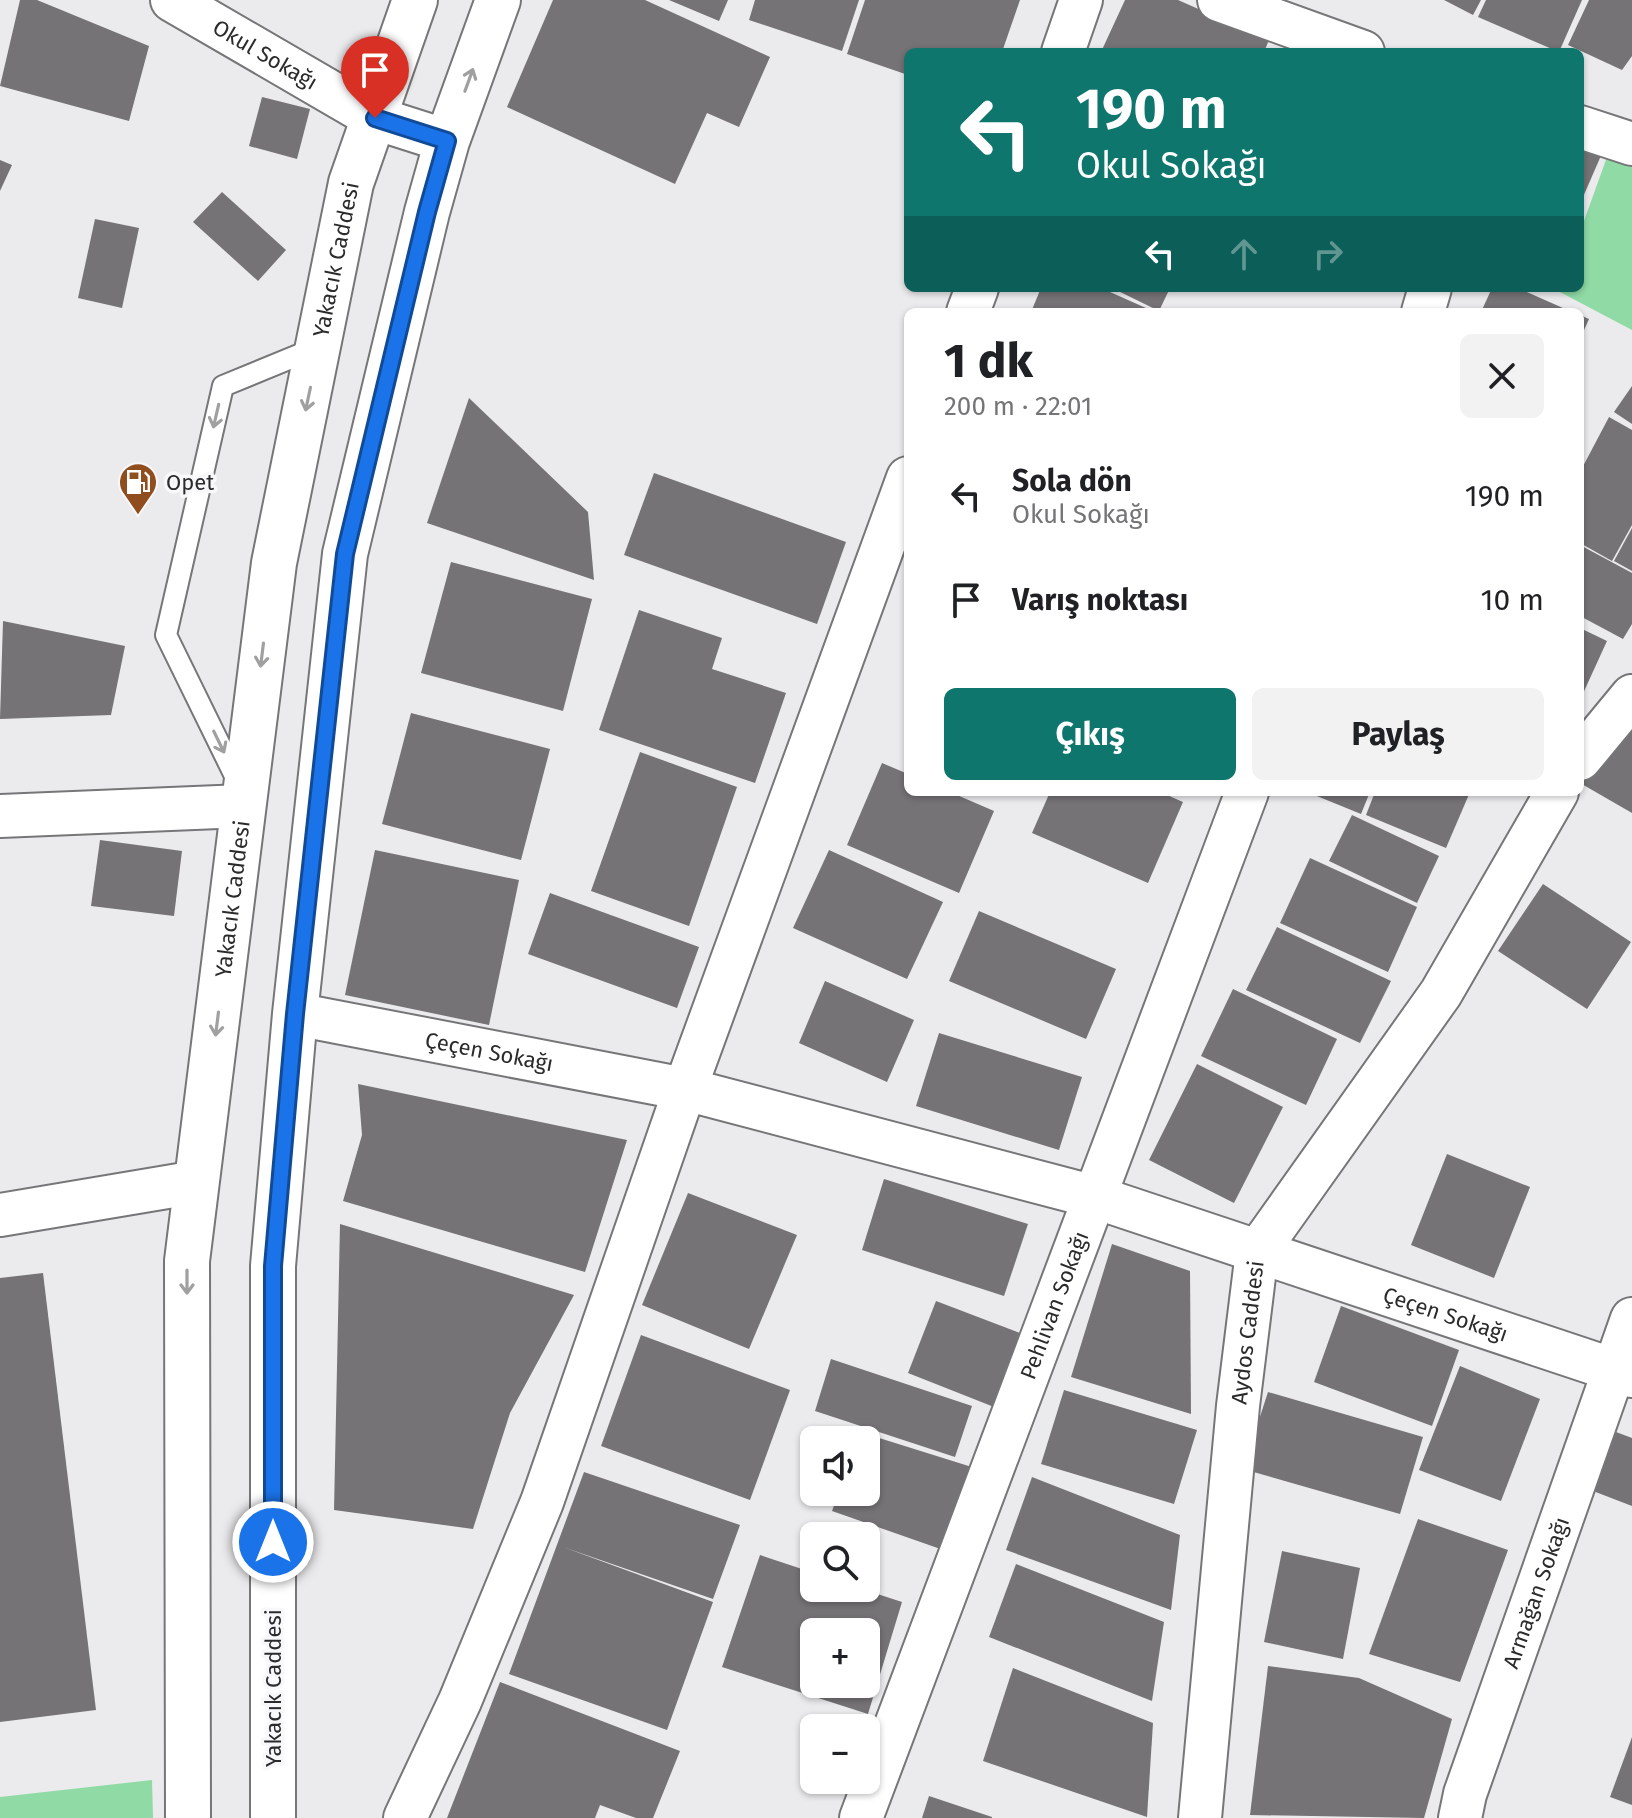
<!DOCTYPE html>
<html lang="tr">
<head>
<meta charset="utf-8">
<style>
  body { margin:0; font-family:"Fira Sans",sans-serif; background:#f2f2f2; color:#202124; height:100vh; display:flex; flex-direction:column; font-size:30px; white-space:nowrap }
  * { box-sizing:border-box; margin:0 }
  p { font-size:26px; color:#757577 }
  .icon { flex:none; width:44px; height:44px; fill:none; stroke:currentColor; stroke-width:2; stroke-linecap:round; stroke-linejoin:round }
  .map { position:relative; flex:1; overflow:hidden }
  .sheet { position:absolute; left:904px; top:308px; width:680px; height:488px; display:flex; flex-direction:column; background:#fff; border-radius:12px; box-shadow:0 2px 6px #0004 }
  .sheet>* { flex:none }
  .hud { position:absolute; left:904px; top:48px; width:680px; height:244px; border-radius:12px; box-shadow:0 2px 6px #0004; background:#0f766e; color:#fff; overflow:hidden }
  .fabs { position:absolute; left:800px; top:1426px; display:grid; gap:16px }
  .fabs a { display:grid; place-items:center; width:80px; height:80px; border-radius:12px; background:#fff; box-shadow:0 2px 6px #0004; font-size:40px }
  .pin { position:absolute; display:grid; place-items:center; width:68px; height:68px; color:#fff; margin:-82px -34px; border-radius:50% 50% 50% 0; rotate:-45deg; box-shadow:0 0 8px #0007 }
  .pin .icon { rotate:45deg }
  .me { position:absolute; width:88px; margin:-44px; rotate:0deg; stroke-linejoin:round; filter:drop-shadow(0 0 6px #0008) }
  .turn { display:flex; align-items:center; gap:28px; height:168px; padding:0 40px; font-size:36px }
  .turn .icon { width:104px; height:104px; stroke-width:2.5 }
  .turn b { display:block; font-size:56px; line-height:68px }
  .lanes { display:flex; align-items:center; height:76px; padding:0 40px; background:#0003; justify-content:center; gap:40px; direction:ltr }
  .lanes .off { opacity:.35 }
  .round { display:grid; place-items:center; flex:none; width:84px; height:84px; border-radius:12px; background:#f2f2f2 }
  .summary { display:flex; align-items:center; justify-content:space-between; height:136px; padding:0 40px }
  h1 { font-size:48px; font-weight:700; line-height:60px }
  .cta { display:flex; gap:16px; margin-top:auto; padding:16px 40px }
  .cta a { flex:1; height:92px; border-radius:12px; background:#0f766e; color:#fff; font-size:32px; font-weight:700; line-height:92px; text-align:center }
  .cta a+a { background:#f2f2f2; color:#202124 }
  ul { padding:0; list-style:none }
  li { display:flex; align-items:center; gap:24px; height:104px; padding:0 40px }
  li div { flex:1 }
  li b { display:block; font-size:30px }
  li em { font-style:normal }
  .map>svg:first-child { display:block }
  .green { fill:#8fdaa5 }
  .building { fill:#757375; fill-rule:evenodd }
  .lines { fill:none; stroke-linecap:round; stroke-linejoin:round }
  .lane-casing { stroke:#767678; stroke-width:24 }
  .street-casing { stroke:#767678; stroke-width:46 }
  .secondary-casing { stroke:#767678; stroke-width:48 }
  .lane { stroke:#fff; stroke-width:20 }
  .street { stroke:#fff; stroke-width:42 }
  .secondary { stroke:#fff; stroke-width:44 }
  .oneway { stroke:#a0a0a0 }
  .route-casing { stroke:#114b97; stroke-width:20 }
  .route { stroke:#1a73e8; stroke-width:14 }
  .labels { text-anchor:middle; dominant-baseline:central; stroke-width:7; stroke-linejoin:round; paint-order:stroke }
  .street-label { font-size:22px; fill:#2b2b2c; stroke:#f8f8fa }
  .poi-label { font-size:22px; fill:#2b2b2c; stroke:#f8f8fa; text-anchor:start }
</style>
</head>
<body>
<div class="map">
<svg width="1632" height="1818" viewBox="0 0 1632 1818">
  <rect width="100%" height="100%" fill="#ebebed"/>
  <g class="green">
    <polygon points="1607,157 1632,166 1632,330 1558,291 1580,288 1580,232"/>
    <polygon points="152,1780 153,1818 0,1818 0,1797"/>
  </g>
  <g class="building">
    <polygon points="20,0 37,0 149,46 129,121 0,86"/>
    <polygon points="553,0 645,0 770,57 739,127 707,113 675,184 507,107"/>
    <polygon points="669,0 728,0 719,21"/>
    <polygon points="755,0 859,0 842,51 749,20"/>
    <polygon points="865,0 1020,0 1002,52 908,52 908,75 847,54"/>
    <polygon points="1125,0 1178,0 1269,40 1264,52 1101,52"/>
    <polygon points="1444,0 1481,0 1473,15"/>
    <polygon points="1486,0 1582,0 1559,52 1478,17"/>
    <polygon points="1589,0 1632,0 1632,56 1622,70 1568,45"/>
    <polygon points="262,97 310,109 297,159 249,146"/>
    <polygon points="1580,141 1603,151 1580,204"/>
    <polygon points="0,160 12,165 0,191"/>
    <polygon points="222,192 286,250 258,281 193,222"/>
    <polygon points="95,219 139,228 122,308 78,298"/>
    <polygon points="1041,288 1101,288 1155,312 1031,312"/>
    <polygon points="1112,288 1170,288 1159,311"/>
    <polygon points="1492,288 1518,288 1572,312 1481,312"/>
    <polygon points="1580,315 1589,319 1580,339"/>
    <polygon points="1632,386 1632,424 1614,412"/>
    <polygon points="469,398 588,512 594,580 427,523"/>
    <polygon points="1609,417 1632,430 1632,525 1612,561 1580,543 1580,472"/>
    <polygon points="654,473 846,542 817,624 624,555"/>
    <polygon points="1632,528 1632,571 1614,561"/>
    <polygon points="1580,545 1632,573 1632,624 1623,639 1580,616"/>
    <polygon points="451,562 592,599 563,711 421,673"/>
    <polygon points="639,610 722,638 712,669 786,693 755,783 599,730"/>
    <polygon points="3,621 125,646 111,715 0,719"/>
    <polygon points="1580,628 1607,641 1580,700"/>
    <polygon points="411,713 550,749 521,860 382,824"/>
    <polygon points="1632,730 1632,813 1580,783"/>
    <polygon points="640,752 737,787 689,926 591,891"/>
    <polygon points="882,763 908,774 908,792 950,792 994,811 959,893 847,845"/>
    <polygon points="1050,792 1160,792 1183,802 1148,883 1032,833"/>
    <polygon points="1307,792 1370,792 1361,814"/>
    <polygon points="1375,792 1470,792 1446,848 1366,815"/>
    <polygon points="1352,815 1439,856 1417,903 1329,861"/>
    <polygon points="100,840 182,851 174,916 91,906"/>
    <polygon points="375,850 519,880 489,1025 345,995"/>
    <polygon points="829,850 943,902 907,979 793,928"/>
    <polygon points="1310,858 1417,907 1388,972 1280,923"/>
    <polygon points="1543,884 1631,942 1587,1009 1498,951"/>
    <polygon points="550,893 699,947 677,1008 528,954"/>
    <polygon points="979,911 1116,969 1086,1039 949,981"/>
    <polygon points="1277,927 1391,981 1360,1043 1246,990"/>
    <polygon points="825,981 914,1020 887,1082 799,1043"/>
    <polygon points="1233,989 1337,1039 1306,1105 1201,1056"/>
    <polygon points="939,1033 1082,1077 1059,1150 916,1106"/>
    <polygon points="1197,1064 1283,1107 1234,1203 1149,1160"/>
    <polygon points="358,1084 627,1140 585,1272 343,1201 362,1135"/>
    <polygon points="1447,1154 1530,1187 1494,1278 1411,1245"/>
    <polygon points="884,1179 1028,1224 1004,1296 862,1250"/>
    <polygon points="688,1193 797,1235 749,1349 642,1305"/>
    <polygon points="340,1224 574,1295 510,1413 473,1529 334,1510"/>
    <polygon points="1112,1244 1190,1271 1191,1414 1071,1377"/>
    <polygon points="43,1273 96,1710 0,1722 0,1278"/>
    <polygon points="936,1301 1020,1333 994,1407 908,1373"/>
    <polygon points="1341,1306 1459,1350 1432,1426 1314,1382"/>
    <polygon points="641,1335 790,1390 750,1500 601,1446"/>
    <polygon points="831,1359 972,1406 955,1457 815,1411"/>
    <polygon points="1460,1366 1540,1399 1501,1501 1419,1470"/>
    <polygon points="1064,1390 1197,1430 1174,1504 1041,1464"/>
    <polygon points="1268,1392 1423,1437 1400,1514 1243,1469"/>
    <polygon points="860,1432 975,1468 949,1552 832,1511 839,1492 866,1492 866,1440 857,1440"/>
    <polygon points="1616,1432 1632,1438 1632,1506 1593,1491"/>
    <polygon points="584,1472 740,1525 713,1599 563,1547 713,1602 667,1730 509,1674"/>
    <polygon points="1032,1477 1180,1535 1171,1610 1006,1550"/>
    <polygon points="1418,1519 1508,1550 1460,1682 1369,1654"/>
    <polygon points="1282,1551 1360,1568 1343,1659 1264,1642"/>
    <path d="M760,1555L814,1573V1588H859L902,1602L868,1714L722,1667ZM814,1632H866V1684H814Z"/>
    <polygon points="1016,1564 1164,1622 1152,1701 989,1637"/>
    <polygon points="1268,1666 1359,1678 1452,1719 1424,1818 1250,1815"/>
    <polygon points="1013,1668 1153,1723 1147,1817 983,1761"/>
    <polygon points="500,1682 680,1751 653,1818 636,1818 600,1805 595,1818 447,1818"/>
    <polygon points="1632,1737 1632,1805 1610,1797"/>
    <polygon points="929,1796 992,1817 992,1818 922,1818"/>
  </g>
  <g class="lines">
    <defs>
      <polyline id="lane" points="239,784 166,635 223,386 318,347"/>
      <g id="street">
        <path id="s1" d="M172,0L375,118L447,141"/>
        <polyline points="1219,0 1363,52"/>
        <polyline points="1063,52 1081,0"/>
        <polyline points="1580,127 1632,144"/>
        <polyline points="968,312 977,288"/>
        <polyline points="1423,312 1430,288"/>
        <path id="s2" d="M908,478L685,1089L1095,1197L1632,1376"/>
        <polyline points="1580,759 1632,696"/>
        <polyline points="0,816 243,806"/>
        <path id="s3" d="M295,1014L685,1089L542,1502L460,1701L405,1818"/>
        <polyline points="0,1215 197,1182"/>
        <path id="s4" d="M861,1818L1247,792"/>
        <path id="s5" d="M1200,1818L1238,1406L1257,1252L1441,993L1557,792"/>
        <path id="s6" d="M1460,1818L1465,1794L1632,1319"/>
      </g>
      <g id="secondary">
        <path id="s7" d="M188,1818L187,1261L245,795L274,563L351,183L415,0"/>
        <polyline points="273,1818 273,1266 295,1014 345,554 427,212 447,141 498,0"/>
      </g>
    </defs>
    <use href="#lane" class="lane-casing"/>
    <use href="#street" class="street-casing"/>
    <use href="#secondary" class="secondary-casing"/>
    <use href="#lane" class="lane"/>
    <use href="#street" class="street"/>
    <use href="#secondary" class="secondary"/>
  </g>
  <defs><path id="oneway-shaft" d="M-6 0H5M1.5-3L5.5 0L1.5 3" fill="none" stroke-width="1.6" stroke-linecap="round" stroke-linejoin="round" transform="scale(2)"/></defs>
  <g class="oneway">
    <use href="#oneway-shaft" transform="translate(469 80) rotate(-70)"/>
    <use href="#oneway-shaft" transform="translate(308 399) rotate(102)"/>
    <use href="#oneway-shaft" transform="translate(216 416) rotate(103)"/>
    <use href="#oneway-shaft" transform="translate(262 655) rotate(97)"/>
    <use href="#oneway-shaft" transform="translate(219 742) rotate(64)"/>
    <use href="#oneway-shaft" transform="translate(217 1024) rotate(97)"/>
    <use href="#oneway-shaft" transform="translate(187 1282) rotate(90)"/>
  </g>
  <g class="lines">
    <defs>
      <polyline id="route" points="273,1542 273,1266 295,1014 345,554 427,212 447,141 375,118"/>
    </defs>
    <use href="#route" class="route-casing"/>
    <use href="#route" class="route"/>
  </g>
  <defs>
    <symbol id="fuel-pin" viewBox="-11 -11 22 30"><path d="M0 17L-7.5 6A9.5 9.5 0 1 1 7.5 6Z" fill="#904d1e" stroke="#f8f8fa"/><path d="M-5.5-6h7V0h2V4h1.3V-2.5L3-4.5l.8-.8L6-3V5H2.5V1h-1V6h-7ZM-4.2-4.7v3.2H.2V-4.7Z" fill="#fff"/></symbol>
  </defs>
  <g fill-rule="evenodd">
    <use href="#fuel-pin" x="116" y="460" width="44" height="60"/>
  </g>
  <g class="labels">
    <g class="street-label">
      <text stroke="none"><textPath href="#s1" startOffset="108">Okul Sokağı</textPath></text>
      <text stroke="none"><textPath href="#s7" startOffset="1570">Yakacık Caddesi</textPath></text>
      <text stroke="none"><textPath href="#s7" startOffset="922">Yakacık Caddesi</textPath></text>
      <text stroke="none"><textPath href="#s3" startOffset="198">Çeçen Sokağı</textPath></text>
      <text stroke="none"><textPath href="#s4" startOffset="548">Pehlivan Sokağı</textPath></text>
      <text stroke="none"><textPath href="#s2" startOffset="1444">Çeçen Sokağı</textPath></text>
      <text stroke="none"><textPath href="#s5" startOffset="488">Aydos Caddesi</textPath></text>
      <text stroke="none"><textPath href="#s6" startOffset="238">Armağan Sokağı</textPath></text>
      <text transform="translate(273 1688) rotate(-90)">Yakacık Caddesi</text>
    </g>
    <g class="poi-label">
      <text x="166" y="482">Opet</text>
    </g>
  </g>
</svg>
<div class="fabs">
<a><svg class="icon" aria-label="sound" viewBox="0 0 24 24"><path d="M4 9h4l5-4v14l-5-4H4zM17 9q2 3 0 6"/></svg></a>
<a><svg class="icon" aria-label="search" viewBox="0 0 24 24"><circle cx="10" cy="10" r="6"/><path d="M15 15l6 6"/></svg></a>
<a>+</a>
<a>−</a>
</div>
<div class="pin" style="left:375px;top:118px;background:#d93025"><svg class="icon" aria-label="arrive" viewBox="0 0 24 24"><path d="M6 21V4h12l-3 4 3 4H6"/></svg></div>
<svg class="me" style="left:273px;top:1542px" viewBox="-20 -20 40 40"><circle r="17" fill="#1a73e8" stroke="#fff" stroke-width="3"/><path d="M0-11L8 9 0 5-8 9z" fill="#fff"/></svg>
<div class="hud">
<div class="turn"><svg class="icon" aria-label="left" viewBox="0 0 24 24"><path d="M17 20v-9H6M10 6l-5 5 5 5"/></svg><div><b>190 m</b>Okul Sokağı</div></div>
<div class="lanes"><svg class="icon" aria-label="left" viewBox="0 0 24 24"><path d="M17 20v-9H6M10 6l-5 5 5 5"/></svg><svg class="icon off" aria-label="ahead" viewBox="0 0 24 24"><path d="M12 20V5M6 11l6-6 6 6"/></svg><svg class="icon off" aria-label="right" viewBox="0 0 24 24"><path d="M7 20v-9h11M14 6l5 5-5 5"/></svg></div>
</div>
<section class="sheet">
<div class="summary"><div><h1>1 dk</h1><p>200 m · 22:01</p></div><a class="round"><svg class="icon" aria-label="close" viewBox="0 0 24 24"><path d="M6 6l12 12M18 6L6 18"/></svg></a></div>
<ul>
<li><svg class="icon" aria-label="left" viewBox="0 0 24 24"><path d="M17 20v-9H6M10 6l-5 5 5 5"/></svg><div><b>Sola dön</b><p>Okul Sokağı</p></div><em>190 m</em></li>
<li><svg class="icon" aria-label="arrive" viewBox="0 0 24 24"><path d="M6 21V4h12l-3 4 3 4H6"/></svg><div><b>Varış noktası</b></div><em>10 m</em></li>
</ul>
<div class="cta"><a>Çıkış</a><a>Paylaş</a></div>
</section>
</div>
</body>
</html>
